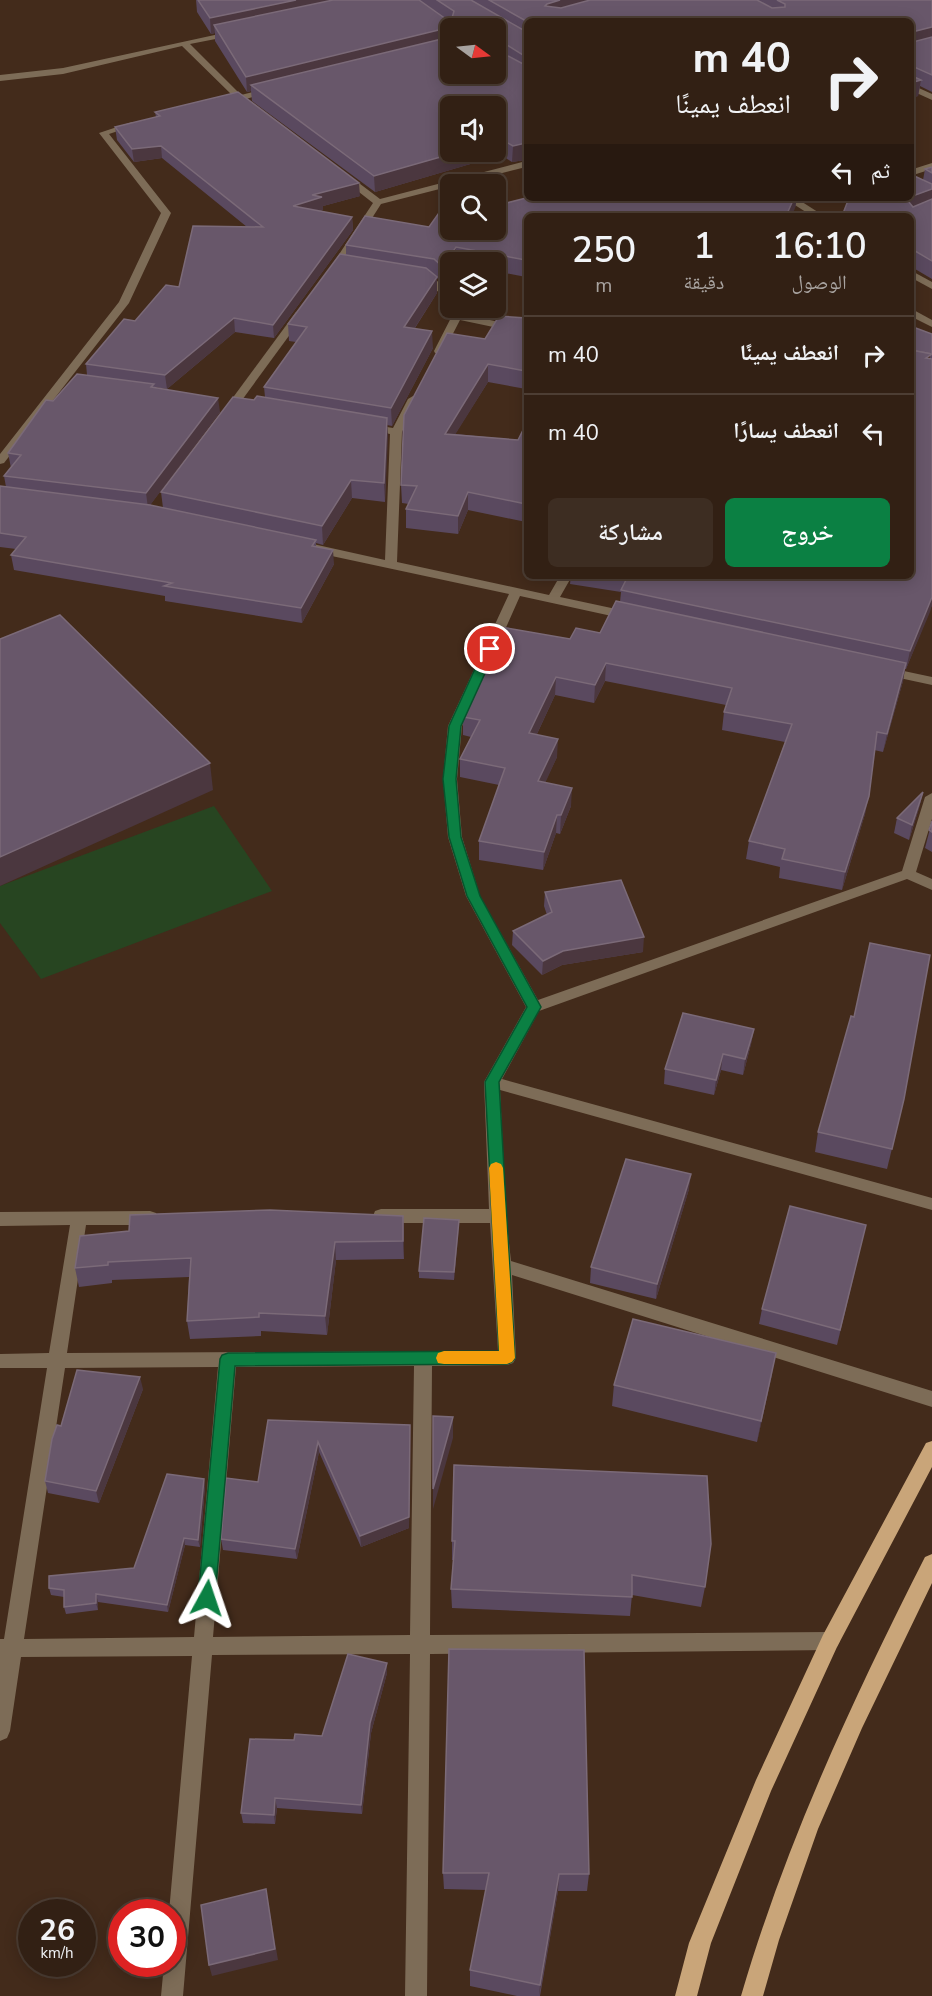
<!DOCTYPE html>
<html lang="ar">
<head>
<meta charset="utf-8">
<style>
  body { margin:0; font-family:"Nunito Sans","Noto Naskh Arabic",sans-serif; background:#3d2d22; color:#f1f3f6; direction:rtl; height:100vh; display:flex; flex-direction:column; font-size:22px; white-space:nowrap }
  * { box-sizing:border-box; margin:0 }
  p { font-size:20px; color:#a8a3a0 }
  .icon { flex:none; width:33px; height:33px; fill:none; stroke:currentColor; stroke-width:2; stroke-linecap:round; stroke-linejoin:round }
  .map { position:relative; flex:1; overflow:hidden; direction:ltr }
  .panel { position:absolute; left:524px; top:213px; width:390px; height:366px; display:flex; flex-direction:column; background:#322014; border-radius:9px; box-shadow:0 3px 15px #0003,0 0 0 2px #4d3e34; direction:rtl }
  .panel>* { flex:none }
  .hud { position:absolute; left:524px; top:18px; width:390px; height:183px; border-radius:9px; box-shadow:0 3px 15px #0003,0 0 0 2px #4d3e34; direction:rtl; background:#322014; color:#f1f3f6; overflow:hidden }
  .needle { width:39px; rotate:105deg }
  .tools { position:absolute; left:440px; top:18px; display:grid; gap:12px }
  .tools a { display:grid; place-items:center; width:66px; height:66px; border-radius:9px; background:#322014; box-shadow:0 3px 15px #0003,0 0 0 2px #4d3e34; font-size:30px }
  .speed { position:absolute; left:18px; top:1899px; display:flex; gap:12px; font-size:30px; font-weight:700; text-align:center }
  .speed>* { display:grid; place-content:center; width:78px; height:78px; border-radius:50%; background:#322014; box-shadow:0 3px 15px #0003,0 0 0 2px #4d3e34; line-height:1 }
  .speed small { font-size:15px; font-weight:400 }
  .speed .limit { border:9px solid #d22; background:#fff; color:#111 }
  .pin { position:absolute; display:grid; place-items:center; width:51px; height:51px; color:#fff; margin:-26px; border:3px solid #fff; border-radius:50%; box-shadow:0 2px 6px #0007 }
  .me { position:absolute; width:66px; margin:-33px; rotate:5deg; stroke-linejoin:round; filter:drop-shadow(0 0 4px #0008) }
  .turn { display:flex; align-items:center; gap:21px; height:126px; padding:0 24px; font-size:27px }
  .turn .icon { width:78px; height:78px; stroke-width:2.5 }
  .turn b { display:block; font-size:42px; line-height:51px }
  .then { display:flex; align-items:center; height:57px; padding:0 24px; background:#0003; gap:12px; font-size:22px }
  .eta { display:flex; justify-content:space-evenly; align-items:center; height:102px; text-align:center }
  .eta b { font-size:36px; font-weight:600; line-height:42px }
  .cta { display:flex; gap:12px; margin-top:auto; padding:12px 24px }
  .cta a { flex:1; height:69px; border-radius:9px; background:#0b8043; color:#fff; font-size:24px; font-weight:600; line-height:69px; text-align:center }
  .cta a+a { background:#3d2d22; color:#f1f3f6 }
  ul { padding:0; list-style:none }
  li { display:flex; align-items:center; gap:18px; height:78px; padding:0 24px; border-top:2px solid #4d3e34 }
  li div { flex:1 }
  li b { display:block; font-size:22px }
  li em { font-style:normal }
  .map>svg:first-child { display:block }
  .green { fill:#274521 }
  .lines { fill:none; stroke-linecap:round; stroke-linejoin:round }
  .minor { fill:#7d6c57; fill-rule:evenodd }
  .major { fill:#c9a579; fill-rule:evenodd }
  .wall { fill:#5a495f }
  .shaded-wall { fill:#4b373f }
  .building { fill:#68576a; stroke:#7b6a78; stroke-width:1.5 }
  .route { fill:#0b8043; stroke:#07532c; stroke-width:1.5 }
  .slow { fill:#f59e0b }
</style>
</head>
<body>
<div class="map">
<svg width="932" height="1996" viewBox="0 0 932 1996">
  <rect width="100%" height="100%" fill="#432b1b"/>
  <polygon class="green" points="214,806 272,891 41,979 0,923 0,886"/>
  <g class="lines">
    <g class="minor">
      <polygon points="233,31 236,31 236,35 190,44 241,95 272,87 276,90 246,99 249,103 245,106 238,101 222,103 222,99 233,96 182,46 63,74 0,81 0,75 63,68"/>
      <polygon points="910,84 932,94 932,100 910,90"/>
      <polygon points="132,122 139,124 109,134 171,213 129,303 4,463 0,464 0,454 119,302 161,213 99,133"/>
      <polygon points="526,161 526,167 381,204 337,273 328,271 373,203 341,178 341,174 347,174 380,199"/>
      <polygon points="932,163 932,169 910,176 910,170"/>
      <polygon points="784,198 796,198 824,216 812,216"/>
      <polygon points="910,270 932,282 932,289 910,277"/>
      <polygon points="421,276 434,278 450,293 450,301 427,283 417,281 416,279"/>
      <polygon points="456,308 466,308 463,314 526,328 526,334 460,320 443,353 435,353 434,351"/>
      <polygon points="910,308 932,320 932,327 910,316"/>
      <polygon points="296,312 305,314 231,415 223,415 223,411"/>
      <path d="M413,396L418,399L402,432L397,562L549,595L560,576H572L560,597L630,612L636,616L630,620L520,596L462,726L457,779L462,837L480,896L538,1000L902,871L925,797L932,793V819L916,872L932,879V890L907,879L539,1011L502,1079L932,1198V1210L500,1090L506,1216L511,1261L932,1391V1407L512,1275L516,1358L513,1363L507,1365L432,1366L430,1635L830,1632L837,1635L840,1641L837,1647L830,1650L430,1654L427,1996H405L410,1654L212,1655L183,1996H161L164,1964H172V1912H169L192,1656L21,1657L10,1731L7,1738L0,1741V1639H4L47,1368H0V1354L49,1353L70,1225L0,1226V1212L150,1211L156,1213L158,1218L156,1223L150,1225H86L67,1353L498,1351L490,1223H381L375,1221L373,1216L375,1211L381,1209H489L484,1082L526,1007L466,896L448,837L443,779L448,726L509,594L313,552L307,548L313,544L385,560L390,434L365,429L363,427L369,424L393,428L408,399ZM414,1366L410,1635L213,1637L236,1367ZM218,1367L194,1637L24,1639L65,1368Z"/>
      <polygon points="885,667 932,677 932,685 881,674 879,671"/>
    </g>
    <g class="major">
      <polygon points="932,1441 932,1467 837,1647 771,1791 711,1943 697,1996 675,1996 689,1943 756,1780 823,1635 926,1443"/>
      <path d="M932,1554V1583L862,1728L818,1829L779,1940L763,1996H741C786,1842 853,1699 925,1557Z"/>
    </g>
  </g>
  <g class="wall">
    <polygon points="196,0 932,0 932,92 920,86 918,96 910,98 910,83 526,21 526,171 524,170 525,160 512,162 501,155 375,192 252,101 251,91 247,92 215,41 215,33 211,34 197,12"/>
    <polygon points="155,112 360,196 323,206 323,210 320,211 352,217 353,230 274,338 235,332 167,389 154,387 220,412 150,505 163,508 161,492 254,400 265,397 264,387 296,342 289,341 288,324 346,255 346,245 429,227 450,230 526,198 797,198 795,208 526,216 526,277 495,271 495,262 450,262 443,284 437,278 437,293 415,328 433,348 392,426 387,425 385,502 352,498 323,545 316,543 316,547 334,564 302,623 165,601 165,596 14,570 11,555 16,549 0,547 0,486 6,487 4,476 11,468 8,453 53,401 87,375 86,364 135,321 179,287 247,227 162,158 134,162 117,140 115,127 156,117"/>
    <polygon points="932,167 932,279 910,266 910,216 923,180 925,169"/>
    <polygon points="526,307 526,389 488,382 455,434 518,440 526,424 526,522 468,510 458,534 406,528 406,509 409,504 402,503 401,485 485,339 525,318 525,308"/>
    <polygon points="932,334 932,605 906,669 905,669 903,681 883,752 874,750 865,814 842,890 779,878 780,867 746,859 749,841 785,742 722,730 724,712 726,705 605,681 594,703 555,695 537,734 557,757 545,782 571,806 560,834 556,833 543,870 479,860 479,841 499,785 460,777 460,759 471,737 463,735 463,717 570,639 600,633 620,602 621,592 570,584 571,576 910,576"/>
    <polygon points="923,792 919,808 909,840 894,833 897,818"/>
    <polygon points="932,821 932,852 925,848"/>
    <polygon points="545,892 643,952 562,965 542,975 512,945 513,931 547,915 544,906"/>
    <polygon points="754,1029 751,1044 743,1075 721,1070 714,1095 664,1084 665,1069"/>
    <polygon points="904,1099 887,1169 815,1152 818,1132"/>
    <polygon points="689,1189 656,1299 590,1283 591,1267"/>
    <polygon points="403,1216 404,1259 336,1260 327,1335 261,1331 261,1336 190,1339 187,1321 189,1277 112,1280 112,1283 79,1287 75,1268 80,1236"/>
    <polygon points="459,1220 454,1280 419,1278 419,1271"/>
    <polygon points="866,1225 837,1345 759,1324 762,1309"/>
    <polygon points="772,1374 757,1442 612,1406 614,1385"/>
    <polygon points="143,1389 99,1503 48,1493 45,1481 61,1426"/>
    <polygon points="268,1420 410,1425 409,1528 361,1547 319,1452 297,1559 223,1550 221,1539 258,1482"/>
    <polygon points="205,1486 200,1547 185,1545 168,1612 98,1602 98,1610 66,1614 64,1607 64,1597 51,1595 49,1588 134,1568"/>
    <polygon points="452,1541 705,1587 701,1607 632,1595 630,1616 452,1608 451,1589 453,1560 452,1560"/>
    <polygon points="387,1663 387,1673 371,1733 362,1814 277,1808 275,1824 243,1823 241,1813 294,1740 322,1736"/>
    <polygon points="443,1873 589,1874 587,1891 558,1891 540,1996 517,1996 470,1986 470,1970 486,1890 444,1889"/>
  </g>
  <g class="shaded-wall">
    <polygon points="296,0 366,0 214,25 215,33 211,34 210,18"/>
    <polygon points="560,0 613,0 545,21 545,6 547,4"/>
    <polygon points="451,27 451,28 450,28 450,43 251,85 251,91 247,92 246,77"/>
    <polygon points="932,27 932,38 910,48 910,38 912,32"/>
    <rect x="495" y="38" width="1" height="15"/>
    <polygon points="921,80 918,96 910,98 910,83"/>
    <polygon points="501,139 501,155 375,192 374,176 458,152 495,152 495,141"/>
    <polygon points="526,143 526,155 525,154 525,160 512,162 513,146"/>
    <polygon points="161,146 162,158 134,162 132,149"/>
    <polygon points="359,183 360,196 323,206 323,210 293,219 293,206 312,195"/>
    <polygon points="932,189 932,204 906,214 909,198"/>
    <polygon points="794,198 797,198 795,208 792,216 786,216"/>
    <polygon points="352,217 353,230 274,338 273,325"/>
    <polygon points="456,247 456,262 450,262 450,273 443,284 443,267"/>
    <polygon points="437,277 437,293 405,343 404,327"/>
    <polygon points="234,318 235,332 167,389 165,375"/>
    <polygon points="432,331 433,348 392,426 391,408"/>
    <polygon points="488,364 488,382 445,451 445,434"/>
    <polygon points="218,398 220,412 148,508 146,493"/>
    <polygon points="387,418 388,436 385,502 384,483"/>
    <polygon points="351,480 352,498 323,545 322,526"/>
    <polygon points="468,492 468,510 458,534 458,516"/>
    <polygon points="333,550 334,564 302,623 301,608"/>
    <polygon points="932,597 932,605 930,612 906,669 910,651"/>
    <polygon points="606,663 605,681 594,703 595,685"/>
    <polygon points="906,663 903,681 883,752 887,734"/>
    <polygon points="556,677 555,695 529,751 529,733"/>
    <polygon points="558,739 557,757 538,799 538,781"/>
    <polygon points="210,763 213,790 0,886 0,857"/>
    <polygon points="572,788 571,806 560,834 561,815"/>
    <polygon points="923,792 919,808 909,840 912,825"/>
    <polygon points="869,796 865,814 842,890 845,872"/>
    <polygon points="557,815 556,833 543,870 544,852"/>
    <polygon points="644,937 643,952 562,965 542,975 543,961 563,951"/>
    <polygon points="754,1029 751,1044 743,1075 745,1059"/>
    <polygon points="723,1054 721,1070 714,1095 716,1080"/>
    <polygon points="691,1174 689,1189 656,1299 657,1284"/>
    <polygon points="403,1216 404,1235 404,1259 403,1241"/>
    <polygon points="459,1220 459,1228 454,1280 454,1272"/>
    <polygon points="335,1242 336,1260 327,1335 325,1316"/>
    <polygon points="776,1353 772,1374 757,1442 761,1421"/>
    <polygon points="140,1377 143,1389 99,1503 96,1491"/>
    <polygon points="453,1417 453,1438 433,1509 433,1489"/>
    <polygon points="410,1425 409,1528 361,1547 360,1536"/>
    <polygon points="318,1442 319,1452 297,1559 295,1549"/>
    <polygon points="204,1479 205,1486 200,1547 198,1540"/>
    <polygon points="184,1538 185,1545 168,1612 167,1605"/>
    <polygon points="96,1594 98,1602 98,1610 96,1603"/>
    <polygon points="387,1663 387,1673 371,1733 362,1814 361,1805 370,1723"/>
    <polygon points="275,1798 277,1808 275,1824 274,1815"/>
    <polygon points="559,1874 558,1891 539,1996 540,1985"/>
    <polygon points="266,1889 278,1960 212,1976 209,1965"/>
  </g>
  <g class="building">
    <polygon points="198,0 296,0 210,18"/>
    <polygon points="333,0 419,0 446,19 452,18 454,11 437,0 471,0 525,31 526,30 526,57 496,38 495,38 495,28 451,28 451,27 246,77 214,25"/>
    <polygon points="489,0 560,0 547,4 545,6 561,8 590,0 757,0 772,8 785,7 785,4 777,0 932,0 932,27 912,32 910,38 910,21 526,21"/>
    <polygon points="450,37 450,74 495,74 495,49 525,65 526,65 526,143 513,146 501,139 495,141 495,106 450,106 450,152 458,152 374,176 251,85"/>
    <polygon points="932,37 932,75 912,66 910,73 910,40 913,42"/>
    <polygon points="910,75 921,80 910,83"/>
    <polygon points="238,92 359,183 312,195 322,197 293,206 352,217 273,325 234,318 165,375 86,364 124,319 135,321 166,285 179,287 193,226 263,227 161,146 132,149 115,127 160,116 155,112"/>
    <polygon points="932,167 932,173 925,169"/>
    <polygon points="910,174 932,184 932,189 910,197"/>
    <polygon points="526,198 745,198 749,201 764,201 764,198 794,198 786,216 526,216 526,260 456,247 443,267 434,259 346,245 365,216 429,227 441,210 450,211 450,230 495,230 495,206"/>
    <polygon points="849,198 909,198 908,201 913,207 932,199 932,261 910,248 910,216 842,216"/>
    <polygon points="340,254 426,268 437,277 404,327 432,331 391,408 264,387 307,327 288,324"/>
    <polygon points="499,316 526,318 526,371 488,364 445,434 518,440 526,424 526,504 468,492 458,516 406,509 417,486 401,485 404,415 447,333 485,339"/>
    <polygon points="913,327 932,334 932,354 911,350 910,352"/>
    <polygon points="911,350 932,354 926,358 932,359 932,597 910,651 621,590 628,576 910,576"/>
    <polygon points="77,374 154,384 151,387 218,398 146,493 4,476 21,455 8,453 46,400 53,401"/>
    <polygon points="257,396 387,418 384,483 351,480 322,526 161,492 233,397 254,400"/>
    <polygon points="0,486 150,505 316,540 312,546 333,550 301,608 164,586 172,583 11,555 26,537 0,533"/>
    <polygon points="616,601 906,663 887,734 877,732 869,796 845,872 782,859 785,849 749,841 792,724 724,712 732,688 606,663 595,685 556,677 529,733 558,739 538,781 572,788 561,815 557,815 544,852 479,841 505,768 460,759 480,720 463,717 464,708 501,627 570,639 576,628 600,633"/>
    <polygon points="60,615 210,763 0,857 0,639"/>
    <polygon points="923,792 912,825 897,818"/>
    <polygon points="932,821 932,832 929,830"/>
    <polygon points="621,880 644,937 563,951 543,961 513,931 552,912 545,892"/>
    <polygon points="870,943 930,955 904,1099 892,1149 818,1132 851,1016 854,1017"/>
    <polygon points="683,1013 754,1029 745,1059 723,1054 716,1080 665,1069"/>
    <polygon points="626,1159 691,1174 657,1284 591,1267"/>
    <polygon points="790,1206 866,1225 840,1330 762,1309"/>
    <polygon points="270,1210 403,1216 403,1241 335,1242 325,1316 259,1313 259,1317 187,1321 191,1258 108,1262 108,1265 75,1268 80,1236 129,1231 130,1215"/>
    <polygon points="424,1218 459,1220 454,1272 419,1271"/>
    <polygon points="633,1319 776,1353 761,1421 614,1385"/>
    <polygon points="77,1370 140,1377 96,1491 45,1481 52,1439 57,1425 61,1426"/>
    <polygon points="433,1416 453,1417 433,1489"/>
    <polygon points="268,1420 410,1425 409,1517 360,1536 318,1442 295,1549 221,1539 226,1478 258,1482"/>
    <polygon points="454,1465 707,1476 711,1544 705,1587 632,1575 632,1597 451,1589 455,1541 452,1541"/>
    <polygon points="167,1474 204,1479 198,1540 184,1538 167,1605 96,1594 96,1603 64,1607 64,1590 49,1588 49,1576 134,1568"/>
    <polygon points="449,1649 584,1650 589,1874 559,1874 540,1985 470,1970 489,1873 443,1873"/>
    <polygon points="348,1654 387,1663 370,1723 361,1805 275,1798 274,1815 241,1813 250,1739 294,1740 295,1734 322,1736"/>
    <polygon points="266,1889 275,1949 209,1965 201,1905"/>
  </g>
  <polygon class="route" points="490,646 496,649 461,726 456,779 461,837 480,896 541,1007 499,1082 515,1358 512,1362 507,1364 235,1366 215,1598 213,1604 207,1606 201,1604 198,1598 220,1359 222,1355 228,1353 499,1351 485,1082 527,1007 467,896 449,837 443,779 449,726 484,649"/>
  <polygon class="slow" points="496,1162 501,1164 503,1168 515,1358 512,1362 507,1364 444,1364 438,1363 436,1358 438,1353 444,1351 499,1351 489,1168 491,1164"/>
</svg>
<div class="tools">
<a><svg class="needle" viewBox="-14 -14 28 28"><path d="M0-13l5 13h-10z" fill="#e53935"/><path d="M0 13l5-13h-10z" fill="#a8a3a0"/></svg></a>
<a><svg class="icon" aria-label="sound" viewBox="0 0 24 24"><path d="M4 9h4l5-4v14l-5-4H4zM17 9q2 3 0 6"/></svg></a>
<a><svg class="icon" aria-label="search" viewBox="0 0 24 24"><circle cx="10" cy="10" r="6"/><path d="M15 15l6 6"/></svg></a>
<a><svg class="icon" aria-label="layers" viewBox="0 0 24 24"><path d="M12 4l9 5-9 5-9-5zM3 14l9 5 9-5"/></svg></a>
</div>
<div class="speed"><div>26<small>km/h</small></div><div class="limit">30</div></div>
<div class="pin" style="left:490px;top:649px;background:#d93025"><svg class="icon" aria-label="arrive" viewBox="0 0 24 24"><path d="M6 21V4h12l-3 4 3 4H6"/></svg></div>
<svg class="me" style="left:207px;top:1598px" viewBox="-20 -20 40 40"><path d="M0-17L14 15 0 8-14 15z" fill="#0b8043" stroke="#fff" stroke-width="4"/></svg>
<div class="hud">
<div class="turn"><svg class="icon" aria-label="right" viewBox="0 0 24 24"><path d="M7 20v-9h11M14 6l5 5-5 5"/></svg><div><b>40 m</b>انعطف يمينًا</div></div>
<div class="then">ثم<svg class="icon" aria-label="left" viewBox="0 0 24 24"><path d="M17 20v-9H6M10 6l-5 5 5 5"/></svg></div>
</div>
<section class="panel">
<div class="eta">
<div><b>16:10</b><p>الوصول</p></div>
<div><b>1</b><p>دقيقة</p></div>
<div><b>250</b><p>m</p></div>
</div>
<ul>
<li><svg class="icon" aria-label="right" viewBox="0 0 24 24"><path d="M7 20v-9h11M14 6l5 5-5 5"/></svg><div><b>انعطف يمينًا</b></div><em>40 m</em></li>
<li><svg class="icon" aria-label="left" viewBox="0 0 24 24"><path d="M17 20v-9H6M10 6l-5 5 5 5"/></svg><div><b>انعطف يسارًا</b></div><em>40 m</em></li>
</ul>
<div class="cta"><a>خروج</a><a>مشاركة</a></div>
</section>
</div>
</body>
</html>
